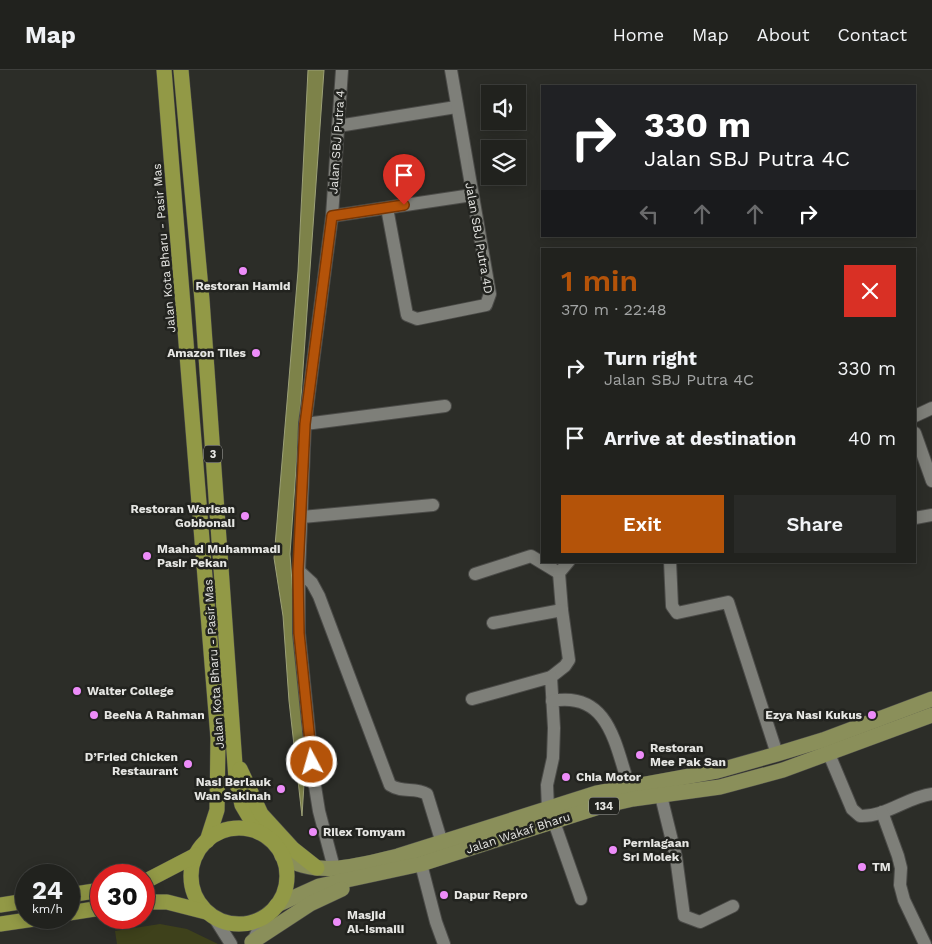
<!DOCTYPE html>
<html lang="en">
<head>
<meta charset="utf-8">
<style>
  body { margin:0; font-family:"Work Sans",sans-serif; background:#292a27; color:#f1f3f6; height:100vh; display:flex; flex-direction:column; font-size:19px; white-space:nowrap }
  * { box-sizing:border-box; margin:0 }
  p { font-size:16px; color:#a2a4a4 }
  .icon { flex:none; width:28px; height:28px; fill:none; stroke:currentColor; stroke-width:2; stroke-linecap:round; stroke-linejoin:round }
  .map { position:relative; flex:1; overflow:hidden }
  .panel { position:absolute; left:541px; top:178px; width:375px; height:315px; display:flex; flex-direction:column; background:#21221e; border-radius:0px; box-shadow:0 2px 12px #0003,0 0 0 1px #3e3f3c }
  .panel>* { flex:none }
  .banner { position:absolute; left:541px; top:15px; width:375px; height:152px; border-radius:0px; box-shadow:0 2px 12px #0003,0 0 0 1px #3e3f3c; background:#202124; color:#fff; overflow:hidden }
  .fabs { position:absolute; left:481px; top:15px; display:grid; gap:10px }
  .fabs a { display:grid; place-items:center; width:45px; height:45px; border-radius:0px; background:#21221e; box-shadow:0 2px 12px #0003,0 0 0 1px #3e3f3c; font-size:25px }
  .speed { position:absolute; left:15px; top:794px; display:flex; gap:10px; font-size:25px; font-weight:700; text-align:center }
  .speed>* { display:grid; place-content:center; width:65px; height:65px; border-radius:50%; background:#21221e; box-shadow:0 2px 12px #0003,0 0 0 1px #3e3f3c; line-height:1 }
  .speed small { font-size:12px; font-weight:400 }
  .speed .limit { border:8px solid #d22; background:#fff; color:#111 }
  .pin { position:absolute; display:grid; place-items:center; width:42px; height:42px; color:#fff; margin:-51px -21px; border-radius:50% 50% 50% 0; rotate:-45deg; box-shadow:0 0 5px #0007 }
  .pin .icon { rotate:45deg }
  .me { position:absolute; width:55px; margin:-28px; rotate:354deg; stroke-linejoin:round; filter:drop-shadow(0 0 4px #0008) }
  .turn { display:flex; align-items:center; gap:18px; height:105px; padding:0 20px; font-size:22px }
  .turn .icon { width:65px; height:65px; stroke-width:2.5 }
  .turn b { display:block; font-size:35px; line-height:42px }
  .lanes { display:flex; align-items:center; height:48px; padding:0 20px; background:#0003; justify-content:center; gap:25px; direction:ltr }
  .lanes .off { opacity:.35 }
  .round { display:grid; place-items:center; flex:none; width:52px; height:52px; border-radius:0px; background:#292a27 }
  .overview { display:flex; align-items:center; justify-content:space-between; height:85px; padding:0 20px }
  h1 { font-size:30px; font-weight:600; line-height:38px; color:#b45309 }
  .primary-button { display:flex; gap:10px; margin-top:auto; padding:10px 20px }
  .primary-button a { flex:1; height:58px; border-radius:0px; background:#b45309; color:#fff; font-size:20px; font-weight:600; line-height:58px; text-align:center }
  .primary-button a+a { background:#292a27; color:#f1f3f6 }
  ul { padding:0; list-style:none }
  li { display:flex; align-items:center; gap:15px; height:70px; padding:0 20px }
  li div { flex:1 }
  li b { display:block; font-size:19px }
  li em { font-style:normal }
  header { display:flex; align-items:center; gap:30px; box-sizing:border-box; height:70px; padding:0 25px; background:#21221e; border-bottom:1px solid #3e3f3c }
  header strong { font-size:24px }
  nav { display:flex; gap:28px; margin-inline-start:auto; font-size:18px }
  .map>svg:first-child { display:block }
  .green { fill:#3e411b }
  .water { fill:#7d8249; stroke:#9ca077 }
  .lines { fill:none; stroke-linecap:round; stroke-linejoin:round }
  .street-casing { stroke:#4b4b48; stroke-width:14 }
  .primary-casing { stroke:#4b4b48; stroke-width:16 }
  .highway-casing { stroke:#4b4b48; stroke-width:16 }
  .street { stroke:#7e7f79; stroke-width:12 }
  .primary { stroke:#8a8f5a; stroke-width:15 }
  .highway { stroke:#929946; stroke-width:15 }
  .route-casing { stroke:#753606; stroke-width:12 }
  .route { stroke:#b45309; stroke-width:9 }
  .poi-dot { fill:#ed8cf9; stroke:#22231f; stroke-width:2 }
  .labels { text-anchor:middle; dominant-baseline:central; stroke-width:5; stroke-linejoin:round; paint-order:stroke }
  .shield { fill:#22231f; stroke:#abaca8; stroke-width:1 }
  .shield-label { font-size:11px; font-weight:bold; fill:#e6e6e3 }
  .street-label { font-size:12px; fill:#e6e6e3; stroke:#22231f }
  .poi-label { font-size:12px; font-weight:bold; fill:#e6e6e3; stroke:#22231f; text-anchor:start }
</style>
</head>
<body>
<header>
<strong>Map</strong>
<nav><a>Home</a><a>Map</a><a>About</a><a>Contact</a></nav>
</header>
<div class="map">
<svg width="932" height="874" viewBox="0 0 932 874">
  <rect width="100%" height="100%" fill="#2c2d28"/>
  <polygon class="green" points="160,854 187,859 218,874 117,874 115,861"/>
  <polygon class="water" points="308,0 324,0 290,484 305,698 302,746 289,631 283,546 274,488 298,201"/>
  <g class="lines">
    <defs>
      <g id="street">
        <polyline points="338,56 456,37"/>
        <polyline points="387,138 407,245 417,249 486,235 490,224 451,0"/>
        <polyline points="332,146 472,125"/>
        <polyline points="915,346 932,338"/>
        <polyline points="305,354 445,336"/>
        <polyline points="915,363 932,411"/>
        <polyline points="302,447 433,435"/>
        <polyline points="915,448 932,445"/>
        <polyline points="670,491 672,536 677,543 728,532 777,684"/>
        <path d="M299,501L312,513L319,526L390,715C404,724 414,716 427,724L442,773"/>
        <polyline points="475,504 531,486 559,503"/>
        <polyline points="562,540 559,503 569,491"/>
        <polyline points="493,553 562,540 569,590 565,596 551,607"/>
        <polyline points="472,629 551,607 554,658 553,688 547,715 548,739"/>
        <path d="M552,631C609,621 615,674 629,716"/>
        <path d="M829,684L852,739L860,746C886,747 907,727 932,724"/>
        <polyline points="661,726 676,787 684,846 700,852 733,836"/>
        <polyline points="882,742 898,786 901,798 900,815 904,830 925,874"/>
        <polyline points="554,752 581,829"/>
        <polyline points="421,794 436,852 444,874"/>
        <polyline points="334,798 319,741 314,710 299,563 299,501 305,354 332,146 342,0"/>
        <polyline points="214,847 231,874"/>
        <polyline points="252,873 265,846"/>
      </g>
      <g id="primary">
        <path d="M282,786C317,809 361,795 398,786L597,723L717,701L777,684L823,670L932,629"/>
        <polyline points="277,835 319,816 421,794 602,736 633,729 720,717 783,700 932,645"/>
        <polyline points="252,872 310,834 342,819"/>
      </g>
      <g id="highway">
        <polyline points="164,0 218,668 217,740 207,771"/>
        <polyline points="181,0 202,230 236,709 242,735 258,762"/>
        <polyline points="240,699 261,744 293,779 317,798"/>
        <circle cx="239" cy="806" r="48"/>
        <polyline points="144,812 196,785"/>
        <polyline points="69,825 101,820"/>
        <polyline points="144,832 167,832 206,842"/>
        <polyline points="0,835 26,831"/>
        <polyline points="69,843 101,838"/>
        <polyline points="0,854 41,848"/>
      </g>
    </defs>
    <use href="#street" class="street-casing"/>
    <use href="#primary" class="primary-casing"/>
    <use href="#highway" class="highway-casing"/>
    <use href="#street" class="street"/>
    <use href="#primary" class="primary"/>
    <use href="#highway" class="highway"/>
  </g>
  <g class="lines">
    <defs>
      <polyline id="route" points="312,692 299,563 298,501 305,354 332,146 404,135"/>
    </defs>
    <use href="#route" class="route-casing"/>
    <use href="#route" class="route"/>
  </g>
  <g class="poi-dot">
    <circle cx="243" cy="201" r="5"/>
    <circle cx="256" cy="283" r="5"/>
    <circle cx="245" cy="446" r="5"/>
    <circle cx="147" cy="486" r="5"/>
    <circle cx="77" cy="621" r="5"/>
    <circle cx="94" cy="645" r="5"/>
    <circle cx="872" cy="645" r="5"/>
    <circle cx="640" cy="685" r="5"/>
    <circle cx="188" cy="694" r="5"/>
    <circle cx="566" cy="707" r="5"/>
    <circle cx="281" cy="719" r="5"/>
    <circle cx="313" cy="762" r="5"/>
    <circle cx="613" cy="780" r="5"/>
    <circle cx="862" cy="797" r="5"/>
    <circle cx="444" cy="825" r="5"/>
    <circle cx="337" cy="852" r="5"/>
  </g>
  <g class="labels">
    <g class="shield">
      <rect x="204" y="375.5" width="18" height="17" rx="4"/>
      <rect x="589" y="727.5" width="30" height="17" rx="4"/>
    </g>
    <g class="shield-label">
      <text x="213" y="384">3</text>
      <text x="604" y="736">134</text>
    </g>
    <g class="street-label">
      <text transform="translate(337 72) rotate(-86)">Jalan SBJ Putra 4</text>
      <text transform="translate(479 168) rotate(80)">Jalan SBJ Putra 4D</text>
      <text transform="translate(164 178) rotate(-95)">Jalan Kota Bharu - Pasir Mas</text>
      <text transform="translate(214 594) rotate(-94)">Jalan Kota Bharu - Pasir Mas</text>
      <text transform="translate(518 763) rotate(-18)">Jalan Wakaf Bharu</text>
    </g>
    <g class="poi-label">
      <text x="243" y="216" text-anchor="middle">Restoran Hamid</text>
      <text x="246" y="283" text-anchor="end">Amazon Tiles</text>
      <text x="235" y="439" text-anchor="end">Restoran Warisan<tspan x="235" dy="14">Gobbonali</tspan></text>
      <text x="157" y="479">Maahad Muhammadi<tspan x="157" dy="14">Pasir Pekan</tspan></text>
      <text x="87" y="621">Walter College</text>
      <text x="104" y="645">BeeNa A Rahman</text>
      <text x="862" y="645" text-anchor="end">Ezya Nasi Kukus</text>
      <text x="650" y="678">Restoran<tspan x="650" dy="14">Mee Pak San</tspan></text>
      <text x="178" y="687" text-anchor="end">D’Fried Chicken<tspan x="178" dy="14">Restaurant</tspan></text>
      <text x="576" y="707">Chia Motor</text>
      <text x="271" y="712" text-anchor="end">Nasi Berlauk<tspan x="271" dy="14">Wan Sakinah</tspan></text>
      <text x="323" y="762">Rilex Tomyam</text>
      <text x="623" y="773">Perniagaan<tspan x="623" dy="14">Sri Molek</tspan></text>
      <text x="872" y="797">TM</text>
      <text x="454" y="825">Dapur Repro</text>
      <text x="347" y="845">Masjid<tspan x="347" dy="14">Al-Ismaili</tspan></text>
    </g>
  </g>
</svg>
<div class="fabs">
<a><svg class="icon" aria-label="sound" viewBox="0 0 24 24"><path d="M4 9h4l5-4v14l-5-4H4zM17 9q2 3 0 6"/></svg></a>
<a><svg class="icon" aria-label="layers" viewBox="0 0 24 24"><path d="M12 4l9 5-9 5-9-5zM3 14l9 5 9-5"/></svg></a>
</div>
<div class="speed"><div>24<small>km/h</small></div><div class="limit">30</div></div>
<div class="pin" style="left:404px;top:135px;background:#d93025"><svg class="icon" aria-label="arrive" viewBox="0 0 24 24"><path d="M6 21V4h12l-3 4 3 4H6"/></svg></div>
<svg class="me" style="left:312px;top:692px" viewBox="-20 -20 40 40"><circle r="17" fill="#b45309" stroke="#fff" stroke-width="3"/><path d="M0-11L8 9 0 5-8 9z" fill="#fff"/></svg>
<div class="banner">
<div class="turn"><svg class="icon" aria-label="right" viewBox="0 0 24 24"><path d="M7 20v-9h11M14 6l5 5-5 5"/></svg><div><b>330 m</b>Jalan SBJ Putra 4C</div></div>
<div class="lanes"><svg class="icon off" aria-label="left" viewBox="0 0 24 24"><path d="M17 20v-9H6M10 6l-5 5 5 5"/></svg><svg class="icon off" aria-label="ahead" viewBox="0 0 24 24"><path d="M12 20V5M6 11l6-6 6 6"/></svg><svg class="icon off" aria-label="ahead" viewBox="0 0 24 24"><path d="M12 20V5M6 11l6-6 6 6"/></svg><svg class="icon" aria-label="right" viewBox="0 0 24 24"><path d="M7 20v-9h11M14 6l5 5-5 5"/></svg></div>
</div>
<section class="panel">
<div class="overview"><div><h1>1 min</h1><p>370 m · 22:48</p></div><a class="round" style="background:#d93025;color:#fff"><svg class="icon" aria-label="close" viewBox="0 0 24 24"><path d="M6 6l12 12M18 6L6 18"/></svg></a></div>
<ul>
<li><svg class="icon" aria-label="right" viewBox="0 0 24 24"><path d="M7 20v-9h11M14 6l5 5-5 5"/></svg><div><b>Turn right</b><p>Jalan SBJ Putra 4C</p></div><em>330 m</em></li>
<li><svg class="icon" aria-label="arrive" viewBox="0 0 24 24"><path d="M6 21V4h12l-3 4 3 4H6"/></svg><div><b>Arrive at destination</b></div><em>40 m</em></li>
</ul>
<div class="primary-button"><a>Exit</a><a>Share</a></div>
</section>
</div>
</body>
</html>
